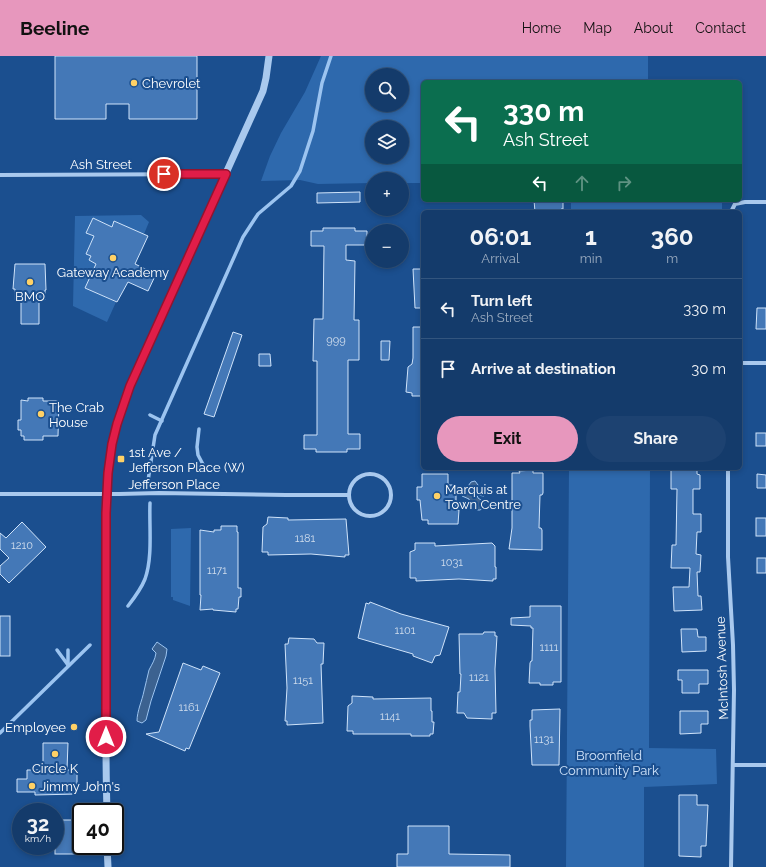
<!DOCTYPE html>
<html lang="en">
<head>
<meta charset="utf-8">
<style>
  body { margin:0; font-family:Raleway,sans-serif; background:#1d4271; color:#f1f3f6; height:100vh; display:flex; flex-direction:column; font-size:15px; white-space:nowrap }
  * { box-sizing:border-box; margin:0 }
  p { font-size:13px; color:#9dadc1 }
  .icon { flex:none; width:22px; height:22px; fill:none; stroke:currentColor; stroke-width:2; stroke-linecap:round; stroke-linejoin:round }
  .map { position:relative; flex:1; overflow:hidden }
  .details { position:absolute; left:421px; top:154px; width:321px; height:260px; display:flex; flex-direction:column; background:#143b6b; border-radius:6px; box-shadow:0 2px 6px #0003,0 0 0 1px #33557e }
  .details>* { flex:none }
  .hud { position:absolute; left:421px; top:24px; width:321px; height:122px; border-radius:6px; box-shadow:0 2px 6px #0003,0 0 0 1px #33557e; background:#0b6e4f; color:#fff; overflow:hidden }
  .tools { position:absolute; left:365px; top:12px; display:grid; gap:8px }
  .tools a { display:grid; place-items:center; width:44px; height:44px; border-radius:50%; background:#143b6b; box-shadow:0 2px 6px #0003,0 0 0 1px #33557e; font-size:20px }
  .speed { position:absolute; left:12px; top:747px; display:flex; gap:8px; font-size:20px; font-weight:700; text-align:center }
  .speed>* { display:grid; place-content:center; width:52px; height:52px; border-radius:50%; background:#143b6b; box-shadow:0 2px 6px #0003,0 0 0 1px #33557e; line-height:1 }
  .speed small { font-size:10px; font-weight:400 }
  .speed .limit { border:2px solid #111; border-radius:6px; background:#fff; color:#111 }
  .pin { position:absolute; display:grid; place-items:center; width:34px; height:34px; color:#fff; margin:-17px; border:2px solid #fff; border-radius:50%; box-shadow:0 1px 4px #0007 }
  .me { position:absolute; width:44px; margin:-22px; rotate:0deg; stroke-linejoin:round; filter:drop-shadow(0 0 3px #0008) }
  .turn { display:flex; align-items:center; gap:14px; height:84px; padding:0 16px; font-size:18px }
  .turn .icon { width:52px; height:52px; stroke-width:2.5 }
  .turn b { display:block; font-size:28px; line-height:34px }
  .lanes { display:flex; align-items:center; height:38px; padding:0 16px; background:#0003; justify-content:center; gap:20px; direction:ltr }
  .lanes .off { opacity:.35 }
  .eta { display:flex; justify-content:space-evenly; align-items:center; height:68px; text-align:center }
  .eta b { font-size:24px; font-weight:700; line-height:28px }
  .button { display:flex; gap:8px; margin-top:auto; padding:8px 16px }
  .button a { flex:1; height:46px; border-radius:24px; background:#e797bd; color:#111; font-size:16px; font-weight:700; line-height:46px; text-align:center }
  .button a+a { background:#1d4271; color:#f1f3f6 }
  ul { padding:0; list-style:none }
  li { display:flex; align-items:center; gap:12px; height:60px; padding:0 16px; border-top:1px solid #33557e }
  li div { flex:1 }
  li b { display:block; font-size:15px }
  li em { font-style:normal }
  header { display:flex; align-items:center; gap:24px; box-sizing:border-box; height:56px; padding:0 20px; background:#e797bd; color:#111 }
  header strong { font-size:19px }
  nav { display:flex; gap:22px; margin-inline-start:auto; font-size:14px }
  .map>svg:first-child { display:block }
  .green { fill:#2e69ad; fill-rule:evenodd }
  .water { fill:#3c6290; stroke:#9cc4f0 }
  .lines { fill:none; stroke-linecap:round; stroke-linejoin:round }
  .stream { stroke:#9cc4f0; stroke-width:3.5 }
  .building { fill:#4478b7; stroke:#cfe3fa }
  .minor { stroke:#a9c9ee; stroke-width:4 }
  .tertiary { stroke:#a9c9ee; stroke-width:7 }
  .route-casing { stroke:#92132f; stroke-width:10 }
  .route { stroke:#e11d48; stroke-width:7 }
  .poi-dot { fill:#ffd166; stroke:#1b4f8f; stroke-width:1.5 }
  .labels { text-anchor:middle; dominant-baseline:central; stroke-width:4; stroke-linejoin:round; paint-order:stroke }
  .number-label { font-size:11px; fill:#d0dded }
  .poi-label { font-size:13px; fill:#fff; stroke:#1b4f8f; text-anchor:start }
  .street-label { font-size:13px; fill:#fff; stroke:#1b4f8f }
  .park-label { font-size:13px; fill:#cfe3fa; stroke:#1b4f8f }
</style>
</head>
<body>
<header>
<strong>Beeline</strong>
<nav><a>Home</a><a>Map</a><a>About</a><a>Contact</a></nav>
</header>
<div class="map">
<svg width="766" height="811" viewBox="0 0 766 811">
  <rect width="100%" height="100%" fill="#1b4f8f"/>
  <g class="green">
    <path d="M321,0H648V26H423V127H402V123H372V127L318,128L300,124L261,125L270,100L281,77L305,36ZM372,19H402V49H372ZM372,71H402V101H372Z"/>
    <polygon points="571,144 722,144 722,155 571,156"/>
    <polygon points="141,159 149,166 144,178 135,174 134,176 114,165 112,171 93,162 86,177 94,180 86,198 91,200 89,204 96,208 86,232 116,246 107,266 73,250 75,160"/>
    <polygon points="569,412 650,412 649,692 716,693 717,728 644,731 644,811 566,811"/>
    <polygon points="191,472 190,550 173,544 173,541 171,541 171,473"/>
  </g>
  <g class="water">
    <polygon points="475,425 478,429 477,436 486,437 484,440 477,439 478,442 484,446 483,452 480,454 477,454 473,449 470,448 469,443 462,440 462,433 466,433 471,426"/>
    <path d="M157,586L167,593L166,600L151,645L146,664L142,667L137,665C137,655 142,645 144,635C146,628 147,621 149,614C152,608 155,604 156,597L152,593Z"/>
  </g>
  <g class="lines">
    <g class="stream">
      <polyline points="150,359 162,365"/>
      <polyline points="199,373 197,391 198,399 206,414"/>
      <polyline points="148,425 155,379 243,181 258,158 291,130 300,115 313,75 322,27 331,0"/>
      <path d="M128,550C135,541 141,533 145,523C153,501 149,470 150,447"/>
      <polyline points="57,594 68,609"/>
      <polyline points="68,594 68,609"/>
      <polyline points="0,677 90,589"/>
    </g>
  </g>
  <g class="building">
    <polygon points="55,0 197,0 197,63 129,63 129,48 106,48 106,63 55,63"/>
    <polygon points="360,136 360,146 317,147 317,137"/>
    <polygon points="534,144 563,144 563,153 561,153 561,156 535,156"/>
    <polygon points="93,162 112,171 114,165 148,180 135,208 156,218 148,235 128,226 117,246 85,232 96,208 89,204 91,200 86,198 94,180 86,177"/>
    <polygon points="323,172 355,172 355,175 367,175 367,189 346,189 346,204 355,205 354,264 359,264 359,304 348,304 348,378 360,378 360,393 347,393 347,396 316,396 316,393 304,393 304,379 317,379 317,305 313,305 314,263 323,263 324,190 311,190 311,175 323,175"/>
    <polygon points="15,208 45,208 46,234 45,234 45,244 39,244 39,268 21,268 21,244 15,244 15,233 13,233"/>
    <polygon points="413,213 423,213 423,252 415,252"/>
    <polygon points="757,252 766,252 766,273 756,273"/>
    <polygon points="413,271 423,271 423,340 412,340 412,337 406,336 408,311 412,308 413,302"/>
    <polygon points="233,276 242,279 214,361 204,358"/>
    <polygon points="381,285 390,285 389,304 381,304"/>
    <polygon points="259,298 270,298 271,310 259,310"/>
    <polygon points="28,342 43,342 43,345 59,345 58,380 43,380 43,384 24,384 24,380 21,380 21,374 18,374 18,364 21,364 21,344 28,345"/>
    <rect x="756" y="377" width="10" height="13"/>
    <polygon points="671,412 697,412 697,418 700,419 700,433 693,433 693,458 701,458 701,476 697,476 696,498 701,499 700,516 697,516 698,540 701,540 702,554 674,555 673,531 689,531 690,512 671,512 672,489 676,489 677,433 671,433"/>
    <polygon points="533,414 533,417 543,417 543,437 542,439 540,439 539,472 541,472 542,474 542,494 509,493 512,472 512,417 520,417 519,415"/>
    <polygon points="422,418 448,418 448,429 456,429 456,454 459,454 458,468 428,468 428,464 422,464 420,444 417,444 417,431 422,431"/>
    <polygon points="757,418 766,419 766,432 757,432"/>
    <polygon points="268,461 288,462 288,464 346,463 349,499 345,499 345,501 311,498 268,499 268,496 262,496 263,471 267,468"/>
    <rect x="756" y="462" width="10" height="18"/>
    <polygon points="22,466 46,491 9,527 0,518 0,510 9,502 0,493 0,477 6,482"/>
    <polygon points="221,470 237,470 237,476 238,476 238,532 241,532 241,541 239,541 238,553 236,553 236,556 213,554 213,553 200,554 201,539 200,539 200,474 214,476 214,474 221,474"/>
    <polygon points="415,487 435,487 435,490 492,487 495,490 495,511 496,511 496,523 493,523 493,525 459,523 416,525 416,522 410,522 410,496 415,494"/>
    <rect x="757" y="502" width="9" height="15"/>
    <polygon points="370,546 401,558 449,571 440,599 435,600 432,607 413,600 413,598 358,582 366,547 369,548"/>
    <polygon points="530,550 561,550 561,626 553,626 553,629 540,629 540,627 529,627 530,607 531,605 532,605 533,572 531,572 531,570 511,569 511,562 530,561"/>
    <rect x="0" y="560" width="10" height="40"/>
    <polygon points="681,573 697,573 698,581 706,581 706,595 682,596"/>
    <polygon points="484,576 495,576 495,580 497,580 495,613 496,657 492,657 492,663 467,662 464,657 457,657 458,636 460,636 461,618 460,618 459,578 483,578"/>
    <polygon points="289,582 314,583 317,587 324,587 323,608 321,608 323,667 287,669 287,665 285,665 287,632 285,588 288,588"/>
    <polygon points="183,607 201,614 203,610 220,617 189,693 186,692 185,695 146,678 159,676"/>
    <polygon points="678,614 708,614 708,628 699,628 699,637 682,637 682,624 678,624"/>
    <polygon points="352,640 373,641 373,643 431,642 431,655 432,655 432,666 434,666 433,678 430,678 430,680 411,680 411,678 353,678 353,675 347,675 348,650 352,647"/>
    <polygon points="560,653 559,709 532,709 530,670 530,664 532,664 532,654"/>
    <polygon points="680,655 708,655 708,668 701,668 701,677 680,678"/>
    <polygon points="43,687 68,687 67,714 77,714 77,738 35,739 35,736 17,736 17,723 27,723 27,714 43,714"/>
    <polygon points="679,739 697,739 697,749 708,749 706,790 701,790 701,801 679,800"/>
    <rect x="55" y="764" width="24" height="34"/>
    <polygon points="408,770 449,770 449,798 510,799 510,811 397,811 397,798 408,798"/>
  </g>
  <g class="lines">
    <g class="minor">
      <polyline points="0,119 226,118"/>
      <polyline points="731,156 735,148 745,146 766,146"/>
      <polyline points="740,307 766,307"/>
      <polyline points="728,412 728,501 733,589 734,634 731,811"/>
      <circle cx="370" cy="439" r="21"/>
      <polyline points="0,438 119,438 159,437 286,439 348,439"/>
      <polyline points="733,709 766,709"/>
    </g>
    <g class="tertiary">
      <path d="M107,756C105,688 106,621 106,554C106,501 102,439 112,388C116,368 123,349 130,330L263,35L266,22L269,0"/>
      <polyline points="107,790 108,811"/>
    </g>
  </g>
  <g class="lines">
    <defs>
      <polyline id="route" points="106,681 106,457 108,417 112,388 117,368 130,330 226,118 164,118"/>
    </defs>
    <use href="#route" class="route-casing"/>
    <use href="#route" class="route"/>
  </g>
  <g class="poi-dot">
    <circle cx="134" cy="27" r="4"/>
    <circle cx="113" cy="202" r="4"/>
    <circle cx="30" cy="226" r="4"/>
    <circle cx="41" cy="358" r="4"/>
    <rect x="117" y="399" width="8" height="8" rx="2"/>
    <circle cx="437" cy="440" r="4"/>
    <circle cx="74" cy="671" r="4"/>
    <circle cx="55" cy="698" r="4"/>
    <circle cx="32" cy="730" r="4"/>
  </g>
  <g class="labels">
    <g class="number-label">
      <text x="336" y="284">999</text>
      <text x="305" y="482">1181</text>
      <text x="22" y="489">1210</text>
      <text x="452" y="506">1031</text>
      <text x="217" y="514">1171</text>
      <text x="405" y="574">1101</text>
      <text x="549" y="591">1111</text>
      <text x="479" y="621">1121</text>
      <text x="303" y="624">1151</text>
      <text x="189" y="651">1161</text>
      <text x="390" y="660">1141</text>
      <text x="544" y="683">1131</text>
    </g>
    <g class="poi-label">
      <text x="142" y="27">Chevrolet</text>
      <text x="113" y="216" text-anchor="middle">Gateway Academy</text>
      <text x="30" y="240" text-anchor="middle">BMO</text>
      <text x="49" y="351">The Crab<tspan x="49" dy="15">House</tspan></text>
      <text x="129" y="396">1st Ave /<tspan x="129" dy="15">Jefferson Place (W)</tspan></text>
      <text x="445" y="433">Marquis at<tspan x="445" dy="15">Town Centre</tspan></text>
      <text x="66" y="671" text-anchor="end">Employee</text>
      <text x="55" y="712" text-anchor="middle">Circle K</text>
      <text x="40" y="730">Jimmy John's</text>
    </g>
    <g class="street-label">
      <text x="101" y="108">Ash Street</text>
      <text x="174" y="428">Jefferson Place</text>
      <text transform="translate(722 612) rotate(-92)">McIntosh Avenue</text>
    </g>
    <g class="park-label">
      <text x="609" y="699">Broomfield<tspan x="609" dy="15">Community Park</tspan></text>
    </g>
  </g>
</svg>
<div class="tools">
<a><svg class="icon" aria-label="search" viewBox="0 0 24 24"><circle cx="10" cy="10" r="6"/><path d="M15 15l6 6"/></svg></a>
<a><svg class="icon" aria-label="layers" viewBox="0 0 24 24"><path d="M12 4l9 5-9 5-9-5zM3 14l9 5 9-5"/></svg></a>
<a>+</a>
<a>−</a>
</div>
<div class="speed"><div>32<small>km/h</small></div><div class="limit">40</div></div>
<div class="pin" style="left:164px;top:118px;background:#d93025"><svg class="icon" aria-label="arrive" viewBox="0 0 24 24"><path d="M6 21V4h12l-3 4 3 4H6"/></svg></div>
<svg class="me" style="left:106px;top:681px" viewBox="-20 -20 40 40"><circle r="17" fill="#e11d48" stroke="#fff" stroke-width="3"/><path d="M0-11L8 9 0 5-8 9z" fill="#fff"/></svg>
<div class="hud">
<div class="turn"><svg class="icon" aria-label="left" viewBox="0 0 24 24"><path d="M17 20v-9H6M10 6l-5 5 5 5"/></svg><div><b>330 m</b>Ash Street</div></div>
<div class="lanes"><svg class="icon" aria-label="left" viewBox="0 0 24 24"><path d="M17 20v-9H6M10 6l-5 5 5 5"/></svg><svg class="icon off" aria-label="ahead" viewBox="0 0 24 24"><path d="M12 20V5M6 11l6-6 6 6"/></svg><svg class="icon off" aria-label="right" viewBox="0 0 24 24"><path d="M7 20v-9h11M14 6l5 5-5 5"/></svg></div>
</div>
<section class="details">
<div class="eta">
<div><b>06:01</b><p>Arrival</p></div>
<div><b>1</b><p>min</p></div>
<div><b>360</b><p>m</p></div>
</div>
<ul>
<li><svg class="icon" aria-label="left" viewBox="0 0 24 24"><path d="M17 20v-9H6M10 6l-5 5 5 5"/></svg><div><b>Turn left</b><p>Ash Street</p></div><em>330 m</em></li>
<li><svg class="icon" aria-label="arrive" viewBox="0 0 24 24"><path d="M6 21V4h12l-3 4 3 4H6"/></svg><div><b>Arrive at destination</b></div><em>30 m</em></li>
</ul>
<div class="button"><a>Exit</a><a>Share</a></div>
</section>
</div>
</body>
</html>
